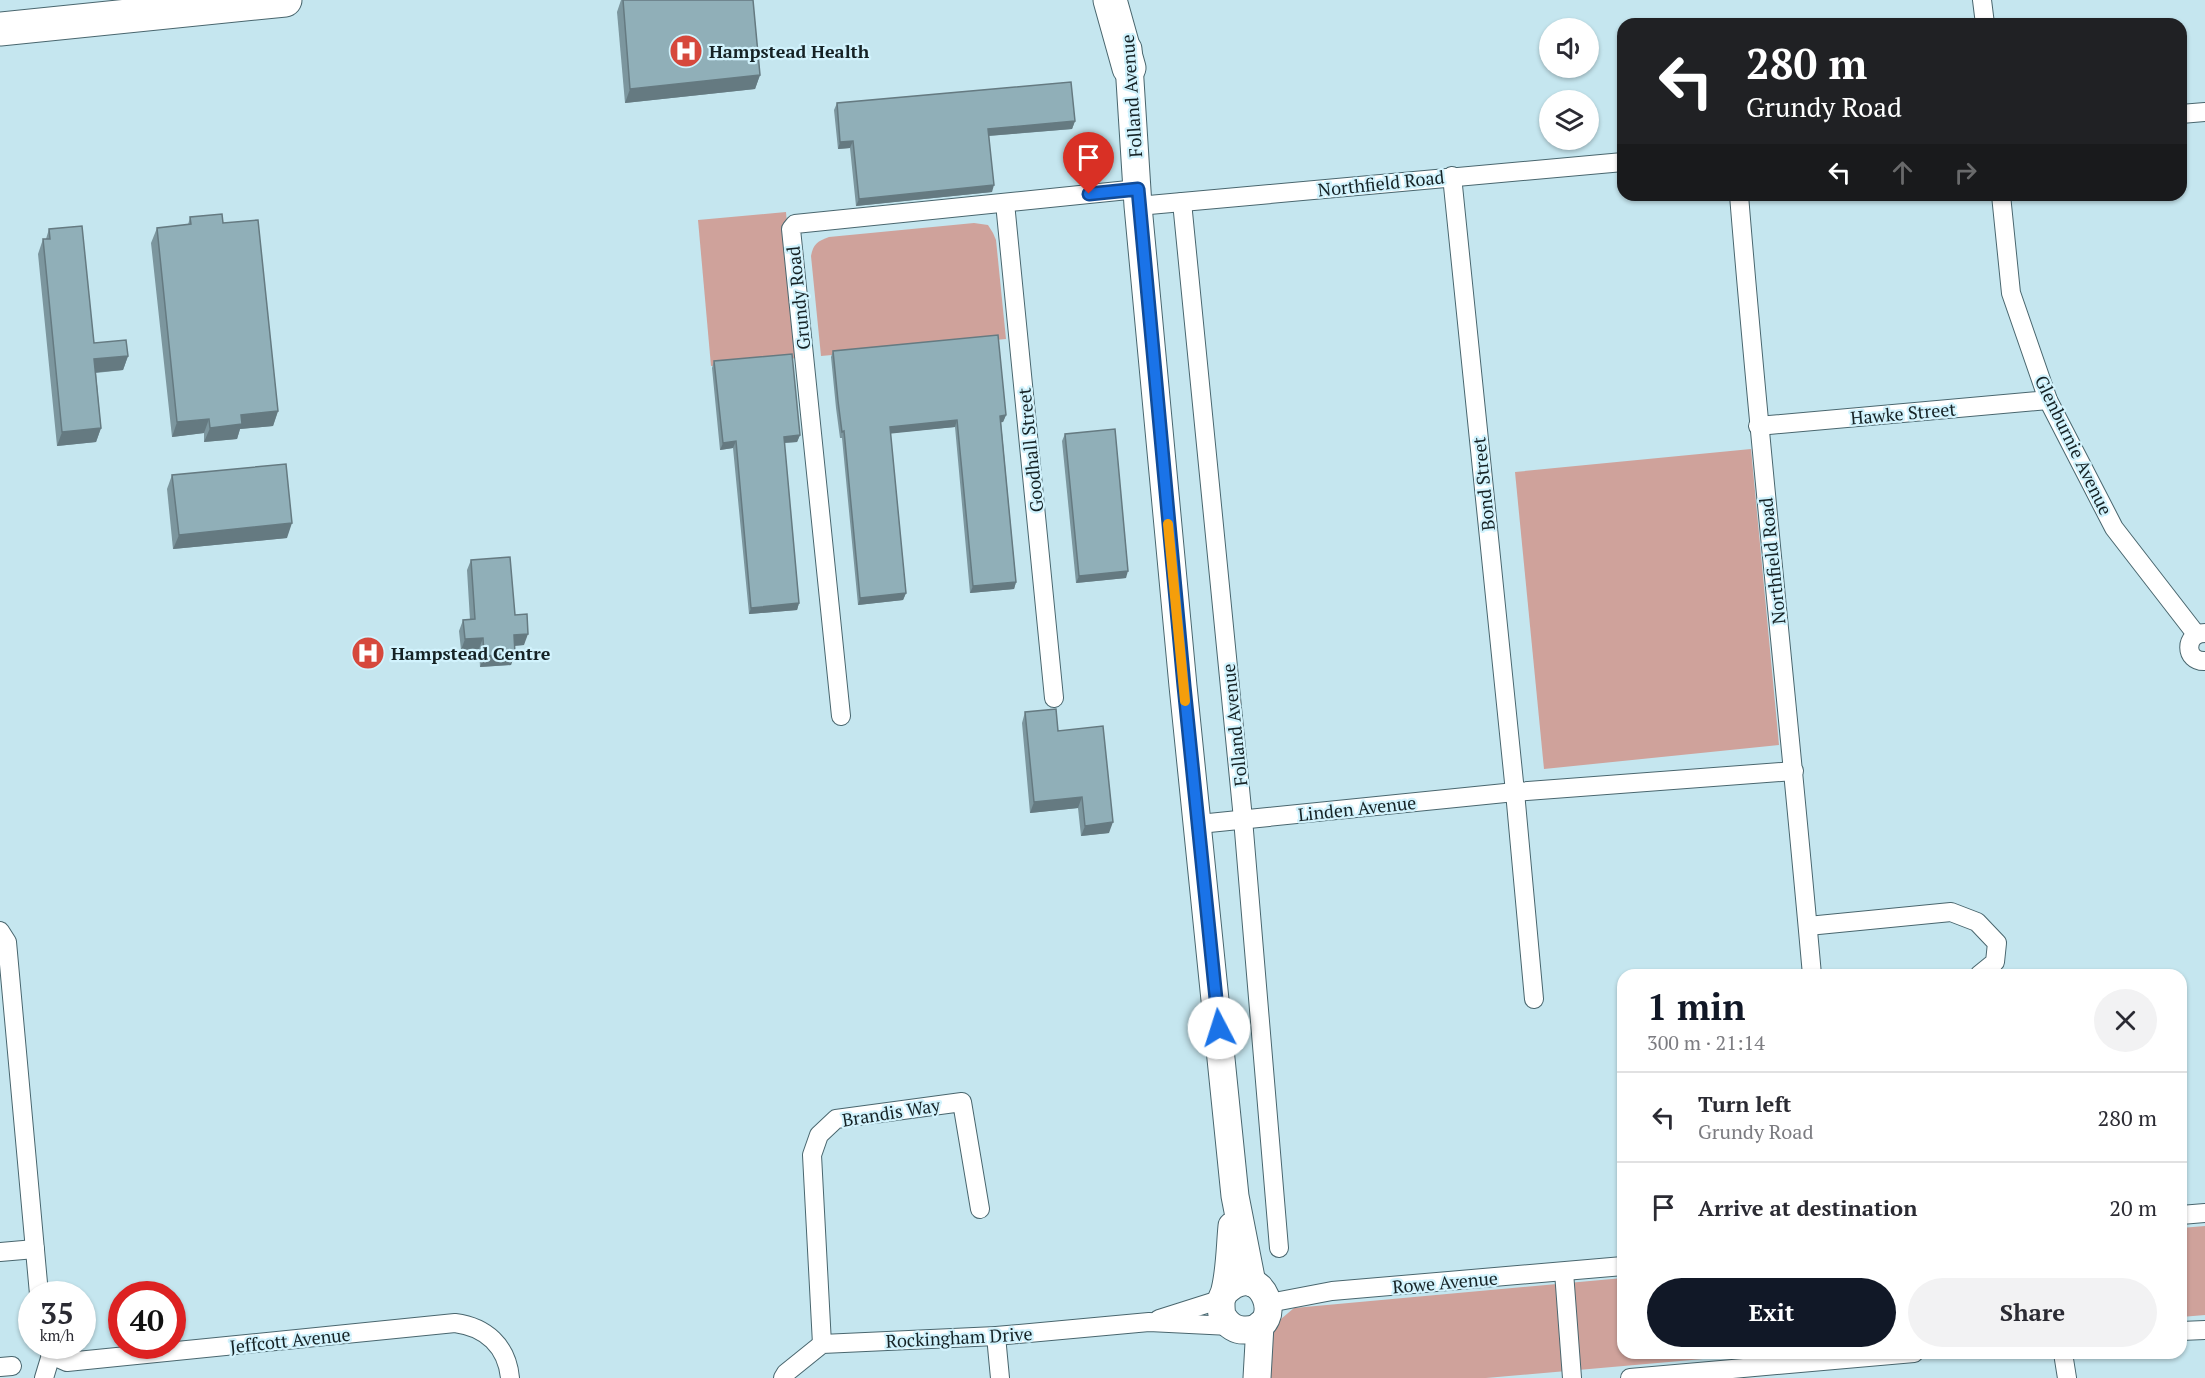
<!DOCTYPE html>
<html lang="en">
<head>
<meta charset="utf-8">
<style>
  body { margin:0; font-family:"PT Serif",serif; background:#f2f2f3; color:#2b2b33; height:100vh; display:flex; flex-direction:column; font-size:22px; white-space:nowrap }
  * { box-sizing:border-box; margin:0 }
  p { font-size:20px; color:#7c7c81 }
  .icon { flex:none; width:33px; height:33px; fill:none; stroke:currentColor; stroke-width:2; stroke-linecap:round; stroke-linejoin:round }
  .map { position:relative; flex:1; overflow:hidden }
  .drawer { position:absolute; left:1617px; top:969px; width:570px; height:390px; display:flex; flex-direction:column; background:#fff; border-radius:18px; box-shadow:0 2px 4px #0004 }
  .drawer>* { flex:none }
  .hud { position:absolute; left:1617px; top:18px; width:570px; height:183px; border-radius:18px; box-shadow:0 2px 4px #0004; background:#202124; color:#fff; overflow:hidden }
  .tools { position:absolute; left:1539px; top:18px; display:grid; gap:12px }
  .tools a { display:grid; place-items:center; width:60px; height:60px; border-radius:50%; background:#fff; box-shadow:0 2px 4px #0004; font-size:30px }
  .speed { position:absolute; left:18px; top:1281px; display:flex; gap:12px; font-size:30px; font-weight:700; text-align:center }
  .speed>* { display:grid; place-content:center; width:78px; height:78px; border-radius:50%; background:#fff; box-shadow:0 2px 4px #0004; line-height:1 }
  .speed small { font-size:15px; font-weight:400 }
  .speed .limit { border:9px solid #d22; background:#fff; color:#111 }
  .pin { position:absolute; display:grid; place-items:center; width:51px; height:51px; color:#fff; margin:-62px -26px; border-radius:50% 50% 50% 0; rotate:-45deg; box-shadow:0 0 6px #0007 }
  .pin .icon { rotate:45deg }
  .me { position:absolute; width:66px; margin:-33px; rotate:355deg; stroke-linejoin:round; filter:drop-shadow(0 0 4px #0008) }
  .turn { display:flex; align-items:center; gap:21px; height:126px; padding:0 30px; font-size:27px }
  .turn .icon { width:78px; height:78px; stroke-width:2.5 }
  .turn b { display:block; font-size:42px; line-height:51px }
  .lanes { display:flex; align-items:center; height:57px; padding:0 30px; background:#0003; justify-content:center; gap:30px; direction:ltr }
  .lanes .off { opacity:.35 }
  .round { display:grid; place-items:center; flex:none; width:63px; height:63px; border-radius:32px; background:#f2f2f3 }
  .overview { display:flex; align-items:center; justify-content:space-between; height:102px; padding:0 30px }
  h1 { font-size:36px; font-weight:800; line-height:45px; color:#111827 }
  .cta { display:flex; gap:12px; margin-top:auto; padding:12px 30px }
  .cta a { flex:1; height:69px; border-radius:36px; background:#111827; color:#fff; font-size:24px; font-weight:800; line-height:69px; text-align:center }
  .cta a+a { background:#f2f2f3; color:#2b2b33 }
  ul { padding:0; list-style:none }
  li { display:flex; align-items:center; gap:18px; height:90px; padding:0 30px; border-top:2px solid #e1e1e2 }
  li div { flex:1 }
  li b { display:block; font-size:22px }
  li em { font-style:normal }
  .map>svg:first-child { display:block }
  .green { fill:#cfa29b }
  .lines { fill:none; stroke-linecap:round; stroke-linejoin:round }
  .street-casing { stroke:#49666e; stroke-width:20 }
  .secondary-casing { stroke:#49666e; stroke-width:29 }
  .highway-casing { stroke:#49666e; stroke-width:35 }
  .street { stroke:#fff; stroke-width:18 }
  .secondary { stroke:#fff; stroke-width:27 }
  .highway { stroke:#fff; stroke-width:33 }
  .wall { fill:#7c969e }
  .shaded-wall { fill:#657a81 }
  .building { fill:#90afb8; stroke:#657a81; stroke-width:1.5 }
  .route-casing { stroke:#114b97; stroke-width:15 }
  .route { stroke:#1a73e8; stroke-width:10 }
  .slow { stroke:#f59e0b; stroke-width:10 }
  .labels { text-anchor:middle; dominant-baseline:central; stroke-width:4.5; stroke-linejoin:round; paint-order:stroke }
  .poi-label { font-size:18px; font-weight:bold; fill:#152225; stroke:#d2f3fd; text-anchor:start }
  .street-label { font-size:18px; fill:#152225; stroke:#d2f3fd }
</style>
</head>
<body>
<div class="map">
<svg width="2205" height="1378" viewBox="0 0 2205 1378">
  <rect width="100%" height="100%" fill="#c5e6ef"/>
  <g class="green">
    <polygon points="786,212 798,358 711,366 698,220"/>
    <path d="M974,223L988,225L993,233L996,240L1006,339L821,356L811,256C813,244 818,241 829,237Z"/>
    <polygon points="1751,449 1779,745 1544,769 1515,472"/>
    <polygon points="2205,1226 2205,1315 2181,1317 2181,1228"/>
    <polygon points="1623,1278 1623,1353 1771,1353 1486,1378 1264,1378 1261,1336 1294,1308"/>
  </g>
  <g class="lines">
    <defs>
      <g id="street">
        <polyline points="1982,0 1985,24"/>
        <polyline points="2181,114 2205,112"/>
        <polyline points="1452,176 1515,792 1534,999"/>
        <path d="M1739,195C1760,455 1789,715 1812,975"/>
        <polyline points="2001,195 2011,293 2048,400 2114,528 2196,634"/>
        <polyline points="1182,202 1243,819 1279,1248"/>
        <polyline points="1005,203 1054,698"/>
        <polyline points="1138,206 1623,162"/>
        <polyline points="1758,426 2048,400"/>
        <path d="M2205,633C2184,633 2184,662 2205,661"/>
        <polyline points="841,716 791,229 795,224 1138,189"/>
        <polyline points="1199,824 1515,792 1794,771"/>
        <polyline points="1808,926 1951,912 1977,922 1997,943 1995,962 1979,975"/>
        <polyline points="0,931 7,942 39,1294"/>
        <polyline points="2181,1215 2205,1213"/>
        <polyline points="0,1252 35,1249"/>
        <polyline points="1564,1272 1572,1378"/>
        <polyline points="1269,1303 1332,1291 1623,1266"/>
        <polyline points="1159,1319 1222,1299"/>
        <polyline points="2181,1331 2205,1330"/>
        <polyline points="996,1336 1000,1378"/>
        <polyline points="822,1344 812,1155 819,1135 836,1119 962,1102 980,1209"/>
        <path d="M47,1346L51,1355L67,1362L455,1323C486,1327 507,1346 510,1378"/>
        <polyline points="2063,1353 2067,1378"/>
        <polyline points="0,1367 12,1366"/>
        <polyline points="44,1378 51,1355"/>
        <polyline points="783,1378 786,1373 822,1344 996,1336 1149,1322 1230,1326"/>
        <polyline points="1630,1378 1914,1353"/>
      </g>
      <g id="secondary">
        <polyline points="1128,49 1138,206 1183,686 1235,1196 1252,1283"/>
        <path d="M1225,1292C1262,1255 1289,1329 1246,1330C1236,1331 1228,1325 1223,1317C1221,1313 1221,1308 1221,1303C1221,1298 1224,1295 1225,1290C1230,1270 1230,1247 1232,1226"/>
        <polyline points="1257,1378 1260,1325"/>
      </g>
      <g id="highway">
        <polyline points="1110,0 1129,68"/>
        <polyline points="0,29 285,0"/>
      </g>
    </defs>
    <use href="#street" class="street-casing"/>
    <use href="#secondary" class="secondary-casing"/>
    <use href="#highway" class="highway-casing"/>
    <use href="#street" class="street"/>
    <use href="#secondary" class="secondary"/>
    <use href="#highway" class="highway"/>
  </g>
  <g class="wall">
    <polygon points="621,0 753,0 760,75 755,89 625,103 617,12"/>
    <polygon points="837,103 1075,121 1072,129 989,136 992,192 856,206 850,148 838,149 834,110"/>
    <polygon points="190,217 223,223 278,411 273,426 240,429 237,439 204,442 204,433 172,437 151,243 157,228 188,225"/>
    <polygon points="49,229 94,343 128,356 123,370 96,373 101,428 96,442 57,446 38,254 43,239 46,239"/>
    <polygon points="833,351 1006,415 1003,422 1001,422 1016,582 1014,589 970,593 955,427 890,433 906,593 903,600 858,605 842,438 840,438 836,408 831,357"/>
    <polygon points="714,361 800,435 797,442 784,443 799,603 797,610 749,614 733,448 720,450 712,368"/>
    <polygon points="1065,434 1126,578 1076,583 1062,441"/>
    <polygon points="172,475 287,538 173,549 167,489"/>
    <polygon points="471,560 515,615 524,645 515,646 511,665 480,667 479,649 461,650 459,631 463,620 470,620 467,570"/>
    <polygon points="1025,712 1058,731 1109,833 1081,836 1078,808 1030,813 1022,723"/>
  </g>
  <g class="shaded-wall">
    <polygon points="760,75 755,89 625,103 630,89"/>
    <polygon points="1075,121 1072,129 986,136 988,129"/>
    <polygon points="853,141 850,148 838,149 840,142"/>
    <polygon points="994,185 992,192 856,206 859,199"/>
    <polygon points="128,356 123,370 89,373 94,359"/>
    <polygon points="278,411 273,426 240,429 237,439 204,442 210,428 241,415"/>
    <polygon points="1006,415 1003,422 998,423 1000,416"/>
    <polygon points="209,419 204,433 172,437 177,422"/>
    <polygon points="957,420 955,427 887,434 890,427"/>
    <polygon points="101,428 96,442 57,446 62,432"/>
    <polygon points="800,435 797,442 781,443 784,437"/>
    <polygon points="736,441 733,448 720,450 723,443"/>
    <polygon points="292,523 287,538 173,549 179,535"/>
    <polygon points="1128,571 1126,578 1076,583 1079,576"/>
    <polygon points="1016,582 1014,589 970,593 973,586"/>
    <polygon points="906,593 903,600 858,605 860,598"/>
    <polygon points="799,603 797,610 749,614 751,608"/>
    <polygon points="528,634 524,645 510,646 514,635"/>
    <polygon points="483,638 479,649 461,650 465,639"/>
    <polygon points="515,654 511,665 480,667 484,656"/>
    <polygon points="1082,797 1078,808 1030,813 1034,802"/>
    <polygon points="1113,822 1109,833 1081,836 1085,826"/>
  </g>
  <g class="building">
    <polygon points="623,0 753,0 760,75 630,89"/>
    <polygon points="1071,82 1075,121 988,129 994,185 859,199 853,141 840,142 837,103"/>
    <polygon points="222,214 223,223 258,220 278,411 241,415 242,424 210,428 209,419 177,422 157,228 191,224 190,217"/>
    <polygon points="82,226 94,343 126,340 128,356 94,359 101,428 62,432 43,239 50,239 49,229"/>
    <polygon points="998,335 1006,415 1000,416 1016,582 973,586 957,420 890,427 906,593 860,598 844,431 842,432 838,401 833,351"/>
    <polygon points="792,354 800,435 784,437 799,603 751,608 736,441 723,443 714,361"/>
    <polygon points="1115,429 1128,571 1079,576 1065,434"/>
    <polygon points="286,464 292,523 179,535 172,475"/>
    <polygon points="510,557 515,615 527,614 528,634 514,635 515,654 484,656 483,638 465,639 463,620 475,619 471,560"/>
    <polygon points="1056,709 1058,731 1103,726 1113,822 1085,826 1082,797 1034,802 1025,712"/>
  </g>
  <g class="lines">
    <defs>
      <polyline id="route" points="1089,194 1138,189 1184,686 1219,1028"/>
    </defs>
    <use href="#route" class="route-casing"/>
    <use href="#route" class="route"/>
    <polyline class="slow" points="1168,524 1185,701"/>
  </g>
  <defs>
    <symbol id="hospital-disc" viewBox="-11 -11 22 22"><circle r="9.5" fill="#d6483c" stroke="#d2f3fd"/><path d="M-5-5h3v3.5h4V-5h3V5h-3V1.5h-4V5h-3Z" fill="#fff"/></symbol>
  </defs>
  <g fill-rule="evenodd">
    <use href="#hospital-disc" x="667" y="32" width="38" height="38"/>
    <use href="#hospital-disc" x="349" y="634" width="38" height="38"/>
  </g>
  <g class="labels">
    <g class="poi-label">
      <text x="709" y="51">Hampstead Health</text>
      <text x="391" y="653">Hampstead Centre</text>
    </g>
    <g class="street-label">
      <text transform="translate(1131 96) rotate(-94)">Folland Avenue</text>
      <text transform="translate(1381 183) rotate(-6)">Northfield Road</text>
      <text transform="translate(798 298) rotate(-96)">Grundy Road</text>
      <text transform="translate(1903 413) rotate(-5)">Hawke Street</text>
      <text transform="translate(2074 445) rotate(64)">Glenburnie Avenue</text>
      <text transform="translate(1030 450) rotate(-96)">Goodhall Street</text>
      <text transform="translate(1483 484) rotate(-96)">Bond Street</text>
      <text transform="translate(1772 561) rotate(-96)">Northfield Road</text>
      <text transform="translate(1234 725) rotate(-96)">Folland Avenue</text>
      <text transform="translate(1357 808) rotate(-6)">Linden Avenue</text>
      <text transform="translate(891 1112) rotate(-9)">Brandis Way</text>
      <text transform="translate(1445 1282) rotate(-5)">Rowe Avenue</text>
      <text transform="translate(959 1337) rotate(-3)">Rockingham Drive</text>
      <text transform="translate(290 1340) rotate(-6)">Jeffcott Avenue</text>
    </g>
  </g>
</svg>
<div class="tools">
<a><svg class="icon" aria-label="sound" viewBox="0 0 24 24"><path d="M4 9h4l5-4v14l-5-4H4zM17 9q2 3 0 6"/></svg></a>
<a><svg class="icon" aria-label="layers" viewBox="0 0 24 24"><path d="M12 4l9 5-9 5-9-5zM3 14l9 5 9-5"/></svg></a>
</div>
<div class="speed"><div>35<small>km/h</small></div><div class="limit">40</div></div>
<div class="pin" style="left:1089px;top:194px;background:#d93025"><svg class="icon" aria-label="arrive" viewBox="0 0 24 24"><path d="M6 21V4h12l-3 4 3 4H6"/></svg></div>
<svg class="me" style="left:1219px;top:1028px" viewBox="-20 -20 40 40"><circle r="19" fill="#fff"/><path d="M0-13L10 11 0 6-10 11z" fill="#1a73e8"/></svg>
<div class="hud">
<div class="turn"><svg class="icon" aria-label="left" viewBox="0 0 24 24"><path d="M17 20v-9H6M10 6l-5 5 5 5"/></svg><div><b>280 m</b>Grundy Road</div></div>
<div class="lanes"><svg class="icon" aria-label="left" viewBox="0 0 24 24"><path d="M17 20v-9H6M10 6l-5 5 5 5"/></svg><svg class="icon off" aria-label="ahead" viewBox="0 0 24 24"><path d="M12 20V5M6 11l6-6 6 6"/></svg><svg class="icon off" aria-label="right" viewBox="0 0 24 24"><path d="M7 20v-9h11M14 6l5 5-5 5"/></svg></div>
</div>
<section class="drawer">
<div class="overview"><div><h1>1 min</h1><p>300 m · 21:14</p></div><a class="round"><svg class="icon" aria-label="close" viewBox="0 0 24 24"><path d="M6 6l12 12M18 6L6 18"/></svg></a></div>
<ul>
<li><svg class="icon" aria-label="left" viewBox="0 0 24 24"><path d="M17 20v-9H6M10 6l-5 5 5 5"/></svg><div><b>Turn left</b><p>Grundy Road</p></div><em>280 m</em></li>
<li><svg class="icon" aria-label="arrive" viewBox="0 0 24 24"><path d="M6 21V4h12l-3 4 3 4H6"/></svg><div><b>Arrive at destination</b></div><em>20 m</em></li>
</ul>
<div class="cta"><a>Exit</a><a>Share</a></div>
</section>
</div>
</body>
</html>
